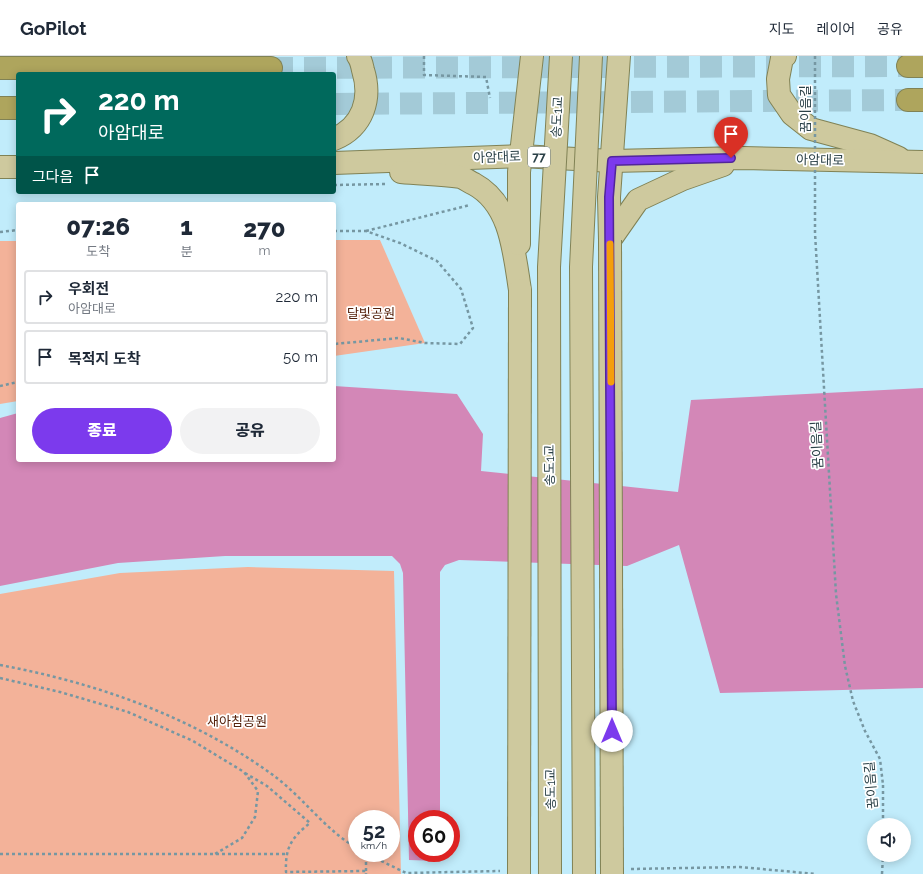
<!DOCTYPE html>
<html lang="ko">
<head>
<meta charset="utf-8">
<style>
  body { margin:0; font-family:Raleway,"Noto Sans KR",sans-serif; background:#f2f2f3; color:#1f2937; height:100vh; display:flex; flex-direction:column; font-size:15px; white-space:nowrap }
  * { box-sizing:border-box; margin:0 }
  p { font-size:13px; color:#747a83 }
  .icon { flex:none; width:22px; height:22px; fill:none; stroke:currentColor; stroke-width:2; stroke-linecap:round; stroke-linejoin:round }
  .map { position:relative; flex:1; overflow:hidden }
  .side { position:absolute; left:16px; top:146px; width:320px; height:260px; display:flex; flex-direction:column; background:#fff; border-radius:4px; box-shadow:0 2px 10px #0003 }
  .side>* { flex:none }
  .banner { position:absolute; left:16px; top:16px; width:320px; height:122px; border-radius:4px; box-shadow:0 2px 10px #0003; background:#00695c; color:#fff; overflow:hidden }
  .fabs { position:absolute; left:867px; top:762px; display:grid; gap:8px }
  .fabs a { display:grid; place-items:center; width:44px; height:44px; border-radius:50%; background:#fff; box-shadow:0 2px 10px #0003; font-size:20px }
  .speed { position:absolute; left:348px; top:754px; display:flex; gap:8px; font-size:20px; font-weight:700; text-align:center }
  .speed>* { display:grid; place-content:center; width:52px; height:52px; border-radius:50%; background:#fff; box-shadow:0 2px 10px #0003; line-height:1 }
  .speed small { font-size:10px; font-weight:400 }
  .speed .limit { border:6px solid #d22; background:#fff; color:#111 }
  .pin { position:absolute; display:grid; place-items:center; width:34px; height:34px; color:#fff; margin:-41px -17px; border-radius:50% 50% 50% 0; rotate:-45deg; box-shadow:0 0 4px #0007 }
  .pin .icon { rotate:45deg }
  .me { position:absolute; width:44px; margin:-22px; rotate:0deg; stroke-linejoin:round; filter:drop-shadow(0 0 3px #0008) }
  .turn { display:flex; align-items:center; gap:14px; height:84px; padding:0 16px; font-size:18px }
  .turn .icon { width:52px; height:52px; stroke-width:2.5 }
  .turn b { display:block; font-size:28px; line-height:34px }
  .then { display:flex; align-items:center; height:38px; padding:0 16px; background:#0003; gap:8px; font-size:15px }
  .eta { display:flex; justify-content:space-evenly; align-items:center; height:68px; text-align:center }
  .eta b { font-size:24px; font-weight:800; line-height:28px }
  .action { display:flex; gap:8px; margin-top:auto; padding:8px 16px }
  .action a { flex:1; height:46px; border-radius:24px; background:#7c3aed; color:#fff; font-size:16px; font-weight:800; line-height:46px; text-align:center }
  .action a+a { background:#f2f2f3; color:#1f2937 }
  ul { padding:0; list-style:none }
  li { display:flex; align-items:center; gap:12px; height:54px; margin:0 8px 6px; padding:0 8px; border:2px solid #e0e1e3; border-radius:4px }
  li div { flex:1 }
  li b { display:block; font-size:15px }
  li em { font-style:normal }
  header { display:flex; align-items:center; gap:24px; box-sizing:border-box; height:56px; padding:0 20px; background:#fff; border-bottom:1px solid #e0e1e3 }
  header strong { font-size:19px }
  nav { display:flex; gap:22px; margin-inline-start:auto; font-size:14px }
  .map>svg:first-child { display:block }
  .green { fill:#f3b299; fill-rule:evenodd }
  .water { fill:#d387b7 }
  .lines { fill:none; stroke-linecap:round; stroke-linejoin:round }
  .highway-tunnel { stroke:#a3cad7; stroke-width:22; stroke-dasharray:22 11; stroke-linecap:butt }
  .major-casing { stroke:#808255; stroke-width:24 }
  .highway-casing { stroke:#808255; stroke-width:24 }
  .path { stroke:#7697a2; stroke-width:2.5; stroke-dasharray:3 3; stroke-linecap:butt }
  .major { stroke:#cec99e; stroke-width:22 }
  .highway { stroke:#aea55d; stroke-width:22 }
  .major-bridge-casing { stroke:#808255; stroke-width:24; stroke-linecap:butt }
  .path-bridge { stroke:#7697a2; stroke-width:2.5; stroke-dasharray:3 3; stroke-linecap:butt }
  .major-bridge { stroke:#cec99e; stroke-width:22 }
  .route-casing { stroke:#51269a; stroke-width:10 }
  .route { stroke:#7c3aed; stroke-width:7 }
  .slow { stroke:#f59e0b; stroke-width:7 }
  .labels { text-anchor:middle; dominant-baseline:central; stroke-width:3.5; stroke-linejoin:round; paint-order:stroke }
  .shield { fill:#fff; stroke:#6a797e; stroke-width:1 }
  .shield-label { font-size:12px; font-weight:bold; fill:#2a4047 }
  .street-label { font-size:13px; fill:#2a4047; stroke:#fff }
  .park-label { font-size:13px; fill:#56220c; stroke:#fff }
</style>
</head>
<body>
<header>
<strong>GoPilot</strong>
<nav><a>지도</a><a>레이어</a><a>공유</a></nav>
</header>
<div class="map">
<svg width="923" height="818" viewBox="0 0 923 818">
  <rect width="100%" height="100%" fill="#c1ecfb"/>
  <g class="green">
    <polygon points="334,184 380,184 425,287 334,300"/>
    <polygon points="0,185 18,185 18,345 0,348"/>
    <path d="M248,511L394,515L401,818H0V538L120,517ZM357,763H391V797H357Z"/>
  </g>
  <polygon class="water" points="334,330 457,338 483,378 481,415 678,436 691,344 923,332 923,632 720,637 679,489 627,510 459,504 445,509 440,516 440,763 417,763 417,797 440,797 440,805 409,804 403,517 400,508 392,500 225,500 118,507 0,530 0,362 18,357 18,404 334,404"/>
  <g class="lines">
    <g class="highway-tunnel">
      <polyline points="271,12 908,10"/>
      <polyline points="334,48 908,44"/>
    </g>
    <defs>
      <g id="major">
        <polyline points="785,0 782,2 778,23 779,39 792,58 811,73 870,89 899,102"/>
        <path d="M334,83C363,71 372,43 363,14C362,9 361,4 358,0"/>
        <polyline points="334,107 521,100 612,105 743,102 923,106"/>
        <polyline points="0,111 18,111"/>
        <path d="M401,116C421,118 441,118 460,121C465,122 469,126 474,128C511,148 514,196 520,234"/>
        <polyline points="610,184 609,141 619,0"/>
        <polyline points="610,184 638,144 683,123 723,109"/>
        <polyline points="519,188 519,116 532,0"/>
      </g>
      <g id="highway">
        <polyline points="908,10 923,10"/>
        <polyline points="0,12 271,12"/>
        <polyline points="908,44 923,44"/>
        <polyline points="0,52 18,52"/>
      </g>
    </defs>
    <use href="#major" class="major-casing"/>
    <use href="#highway" class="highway-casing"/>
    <g class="path">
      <polyline points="424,0 424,19 486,21 490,42"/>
      <polyline points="334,129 386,128"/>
      <polyline points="334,175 366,175 400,187 437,205 461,233 473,272 460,288 425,287 399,282 334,288"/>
      <polyline points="366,175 470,149"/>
      <polyline points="0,176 18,174"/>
      <polyline points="0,330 18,326"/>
      <path d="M0,609C97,627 193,661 273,719C303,741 325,774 357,792"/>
      <polyline points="0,622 60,636 128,656 193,685 244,716 258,735 255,761 242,782 215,798"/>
      <path d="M245,717L267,730L310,767C291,782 285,792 286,816L366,815V818"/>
      <polyline points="883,729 883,769"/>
      <polyline points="365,797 406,817 500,815"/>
      <polyline points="0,798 285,798"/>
      <polyline points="631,813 740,811 816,818"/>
      <polyline points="366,815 366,798"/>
      <polyline points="882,818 883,799"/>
    </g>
    <use href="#major" class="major"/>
    <use href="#highway" class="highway"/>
    <defs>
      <g id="major-bridge">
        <polyline points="610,184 612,818"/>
        <polyline points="519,818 520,234"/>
        <polyline points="550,818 549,211 561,0"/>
        <polyline points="584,818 581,211 591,0"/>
      </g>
    </defs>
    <use href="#major-bridge" class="major-bridge-casing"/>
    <polyline class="path-bridge" points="815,0 815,177 836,538 845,610 853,645 865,675 880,703 883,729"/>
    <use href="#major-bridge" class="major-bridge"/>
  </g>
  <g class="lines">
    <defs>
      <polyline id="route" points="612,675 609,141 612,105 731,102"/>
    </defs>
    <use href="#route" class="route-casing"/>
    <use href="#route" class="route"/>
    <polyline class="slow" points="610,188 611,326"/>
  </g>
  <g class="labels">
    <rect class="shield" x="528" y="91" width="22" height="20" rx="3"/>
    <g class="shield-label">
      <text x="539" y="101">77</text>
    </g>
    <g class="street-label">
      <text transform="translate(805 53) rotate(-90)">꿈이음길</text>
      <text transform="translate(557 61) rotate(-87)">송도1교</text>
      <text transform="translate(497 101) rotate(-2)">아암대로</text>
      <text transform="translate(820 104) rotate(1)">아암대로</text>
      <text transform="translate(817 389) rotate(-93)">꿈이음길</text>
      <text transform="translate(549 409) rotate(-90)">송도1교</text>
      <text transform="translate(871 729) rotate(-95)">꿈이음길</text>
      <text transform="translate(550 733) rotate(-90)">송도1교</text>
    </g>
    <g class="park-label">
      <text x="371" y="257">달빛공원</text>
      <text x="237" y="665">새아침공원</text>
    </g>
  </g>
</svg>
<div class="fabs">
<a><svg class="icon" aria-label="sound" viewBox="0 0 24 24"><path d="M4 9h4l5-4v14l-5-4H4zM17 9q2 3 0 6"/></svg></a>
</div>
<div class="speed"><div>52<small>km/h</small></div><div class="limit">60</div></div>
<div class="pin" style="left:731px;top:102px;background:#d93025"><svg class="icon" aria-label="arrive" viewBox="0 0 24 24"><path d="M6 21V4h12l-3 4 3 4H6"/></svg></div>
<svg class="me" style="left:612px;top:675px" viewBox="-20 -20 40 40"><circle r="19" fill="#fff"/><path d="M0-13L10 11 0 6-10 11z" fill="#7c3aed"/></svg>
<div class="banner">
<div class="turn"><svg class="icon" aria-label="right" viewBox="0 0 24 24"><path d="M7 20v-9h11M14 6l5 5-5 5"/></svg><div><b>220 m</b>아암대로</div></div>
<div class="then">그다음<svg class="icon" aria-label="arrive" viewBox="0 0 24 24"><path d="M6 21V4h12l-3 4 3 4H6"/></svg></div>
</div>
<section class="side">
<div class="eta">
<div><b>07:26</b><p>도착</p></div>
<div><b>1</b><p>분</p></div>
<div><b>270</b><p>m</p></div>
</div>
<ul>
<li><svg class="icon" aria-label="right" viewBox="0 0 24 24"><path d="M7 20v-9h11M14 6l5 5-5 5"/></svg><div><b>우회전</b><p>아암대로</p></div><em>220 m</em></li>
<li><svg class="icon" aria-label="arrive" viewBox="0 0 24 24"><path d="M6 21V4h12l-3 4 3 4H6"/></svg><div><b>목적지 도착</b></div><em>50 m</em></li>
</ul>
<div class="action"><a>종료</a><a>공유</a></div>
</section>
</div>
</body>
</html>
